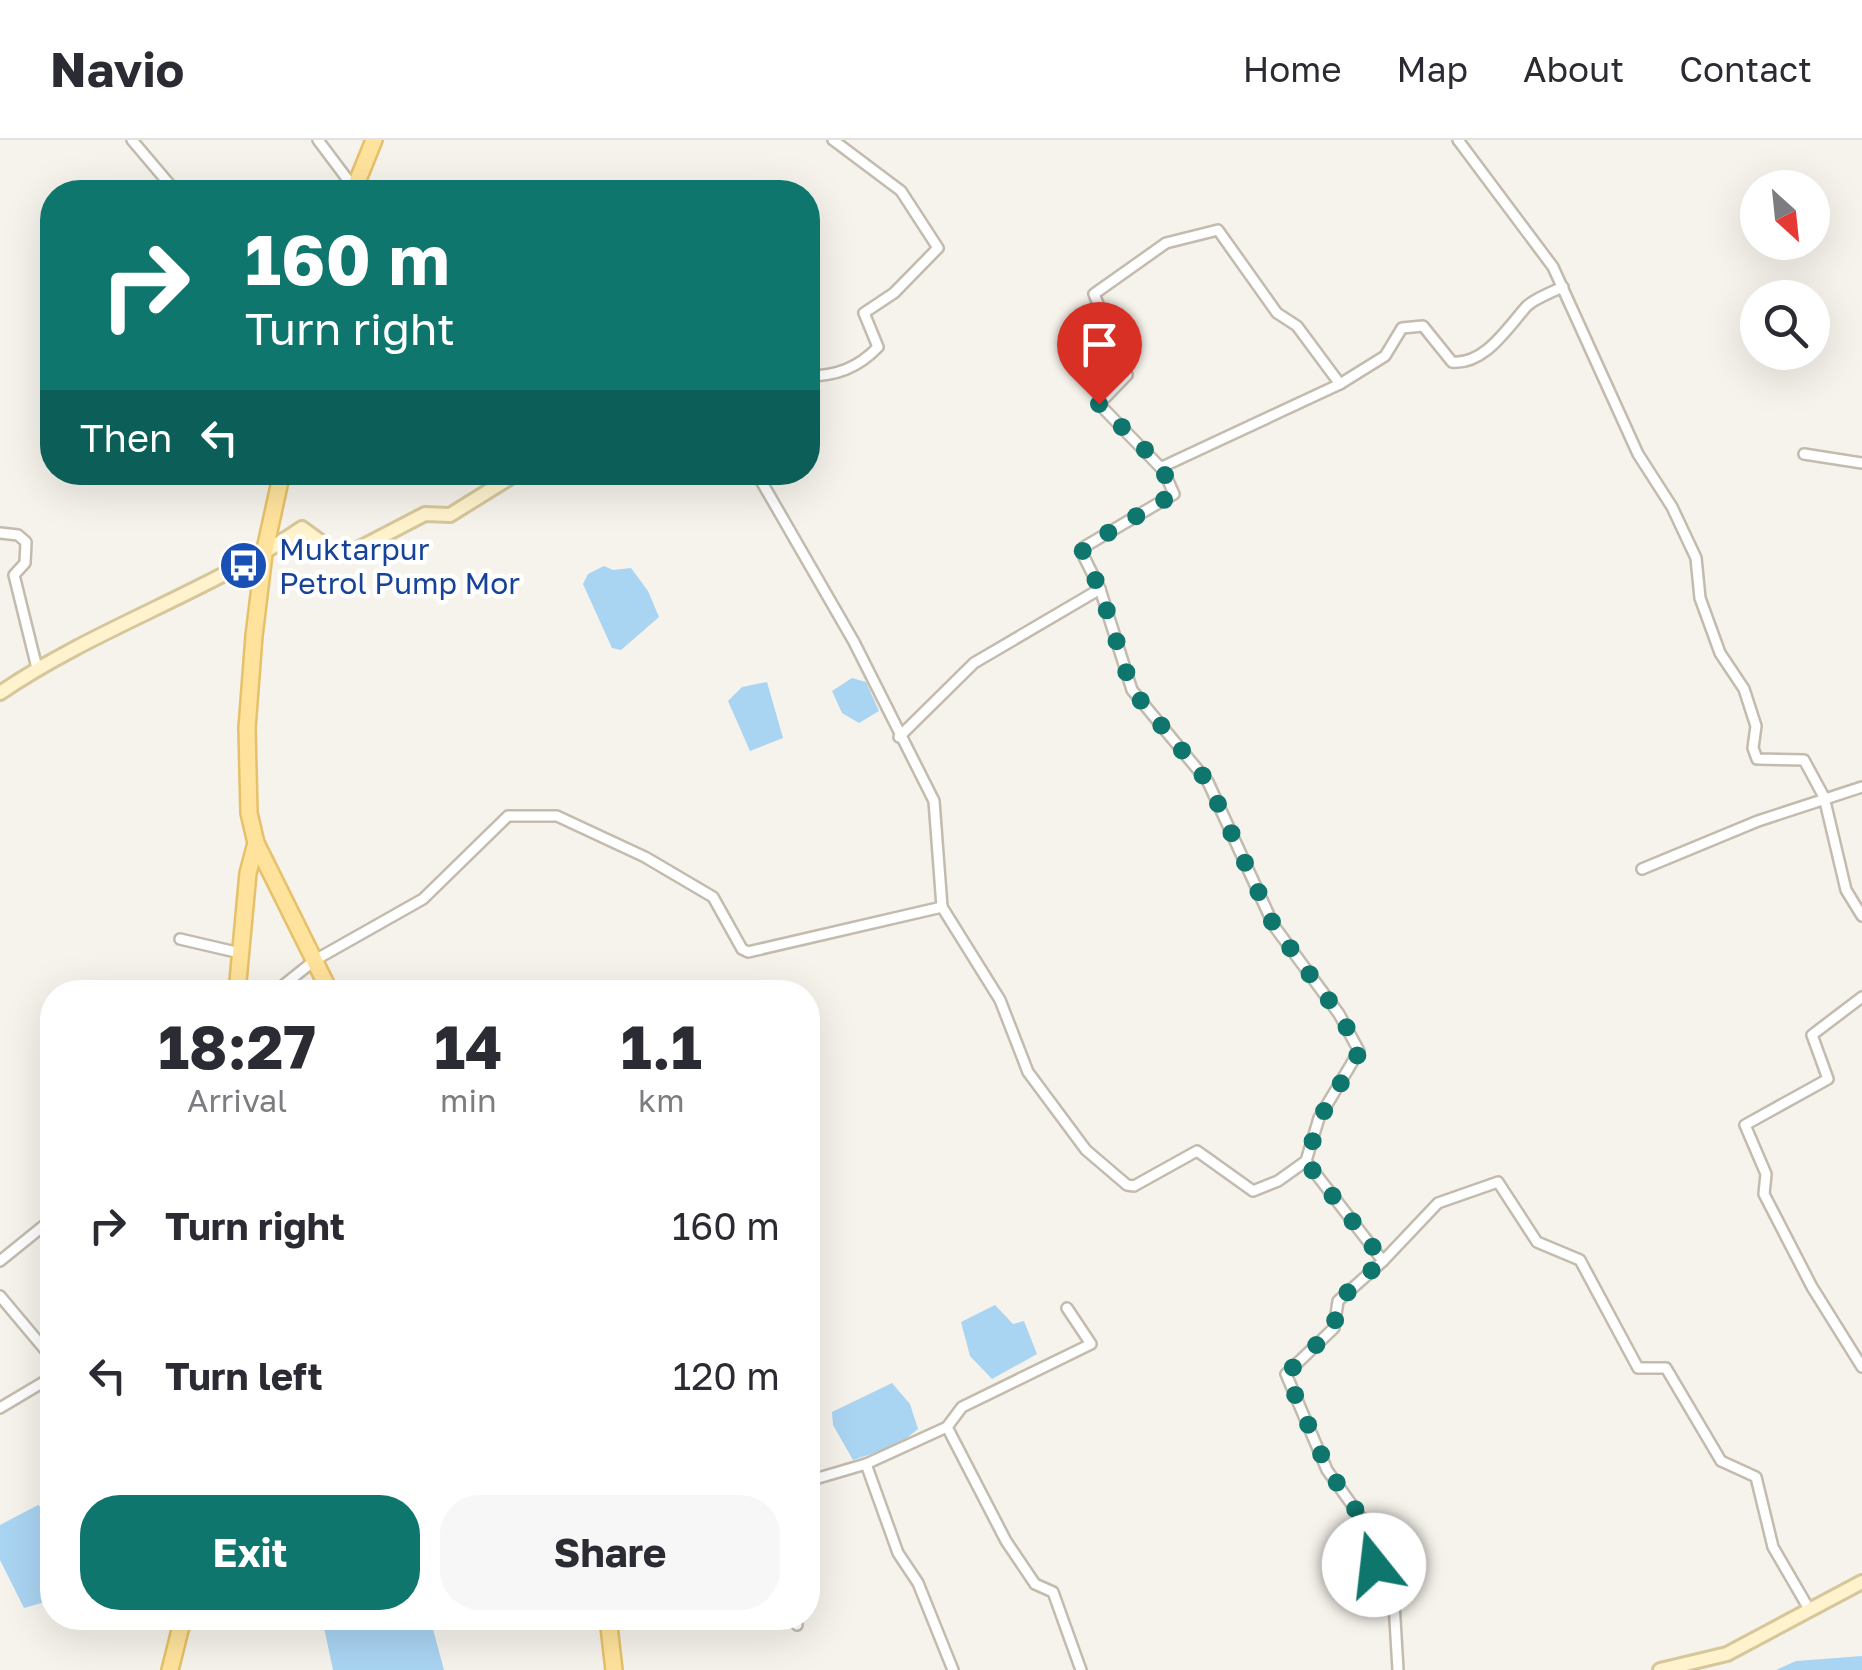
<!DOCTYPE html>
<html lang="en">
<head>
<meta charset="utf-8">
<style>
  body { margin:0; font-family:"Golos Text",sans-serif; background:#f7f7f7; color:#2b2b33; height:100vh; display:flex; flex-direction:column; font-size:38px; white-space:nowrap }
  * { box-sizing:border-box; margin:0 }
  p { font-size:32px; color:#7c7c81 }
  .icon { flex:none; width:55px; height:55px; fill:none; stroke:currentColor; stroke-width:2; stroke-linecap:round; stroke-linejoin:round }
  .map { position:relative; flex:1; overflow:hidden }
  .details { position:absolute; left:40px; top:840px; width:780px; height:650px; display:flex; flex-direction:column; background:#fff; border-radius:40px; box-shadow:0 10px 40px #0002 }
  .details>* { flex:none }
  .hud { position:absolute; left:40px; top:40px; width:780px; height:305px; border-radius:40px; box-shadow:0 10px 40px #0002; background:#0f766e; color:#fff; overflow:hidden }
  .needle { width:65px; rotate:153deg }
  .controls { position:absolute; left:1740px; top:30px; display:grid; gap:20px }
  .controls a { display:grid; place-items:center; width:90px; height:90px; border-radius:50%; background:#fff; box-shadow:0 10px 40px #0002; font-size:50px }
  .pin { position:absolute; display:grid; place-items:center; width:85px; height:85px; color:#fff; margin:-102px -42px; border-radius:50% 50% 50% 0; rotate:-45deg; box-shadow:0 0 10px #0007 }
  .pin .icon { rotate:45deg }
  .me { position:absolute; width:110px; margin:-55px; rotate:344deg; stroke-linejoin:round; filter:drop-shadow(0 0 8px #0008) }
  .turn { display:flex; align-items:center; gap:35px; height:210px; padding:0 40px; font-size:45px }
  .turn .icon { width:130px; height:130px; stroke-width:2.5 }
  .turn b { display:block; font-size:70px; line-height:85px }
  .then { display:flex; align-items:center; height:95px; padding:0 40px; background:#0003; gap:20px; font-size:38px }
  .eta { display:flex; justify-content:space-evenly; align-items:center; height:170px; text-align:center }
  .eta b { font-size:60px; font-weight:700; line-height:70px }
  .cta { display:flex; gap:20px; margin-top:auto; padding:20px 40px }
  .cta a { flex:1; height:115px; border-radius:40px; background:#0f766e; color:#fff; font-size:40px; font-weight:700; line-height:115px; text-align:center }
  .cta a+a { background:#f7f7f7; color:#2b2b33 }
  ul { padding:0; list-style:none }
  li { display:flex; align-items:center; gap:30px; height:150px; padding:0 40px }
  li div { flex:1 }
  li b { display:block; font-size:38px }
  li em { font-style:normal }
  header { display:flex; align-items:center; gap:60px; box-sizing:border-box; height:140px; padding:0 50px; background:#fff; border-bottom:2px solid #e1e1e2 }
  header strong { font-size:48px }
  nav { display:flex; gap:55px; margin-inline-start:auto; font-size:35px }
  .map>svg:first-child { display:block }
  .water { fill:#a9d4f2 }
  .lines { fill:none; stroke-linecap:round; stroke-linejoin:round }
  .street-casing { stroke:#c2bbae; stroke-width:14 }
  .secondary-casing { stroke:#d6c79b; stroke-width:18 }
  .primary-casing { stroke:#e6c16a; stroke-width:20 }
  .street { stroke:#fff; stroke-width:9 }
  .secondary { stroke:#fff3cd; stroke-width:12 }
  .primary { stroke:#ffe39c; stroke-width:15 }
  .route { stroke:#0f766e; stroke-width:18; stroke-dasharray:0 32.4 }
  .labels { text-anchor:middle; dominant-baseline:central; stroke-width:9; stroke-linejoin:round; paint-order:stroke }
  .transit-label { font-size:30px; fill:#164399; stroke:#fff; text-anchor:start }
</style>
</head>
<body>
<header>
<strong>Navio</strong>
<nav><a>Home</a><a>Map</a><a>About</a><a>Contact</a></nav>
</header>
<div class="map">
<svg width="1862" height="1530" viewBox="0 0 1862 1530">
  <rect width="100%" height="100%" fill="#f6f3ec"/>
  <g class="water">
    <polygon points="604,426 613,430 631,428 648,451 659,477 621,510 612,508 583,444 588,434"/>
    <polygon points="852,538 866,542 879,571 859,583 842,573 832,551"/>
    <polygon points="767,542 783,598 750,611 728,561 742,547"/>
    <polygon points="995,1165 1013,1184 1024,1181 1037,1214 992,1239 970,1216 961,1182"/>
    <polygon points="892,1243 910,1264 918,1289 898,1305 853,1320 833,1285 832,1272"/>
    <polygon points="38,1365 52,1376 52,1460 24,1468 0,1420 0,1385"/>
    <polygon points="322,1478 430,1478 444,1530 333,1530"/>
    <polygon points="1862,1516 1862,1530 1776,1530 1796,1521"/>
  </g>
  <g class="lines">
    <defs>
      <g id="street">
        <polyline points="132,0 176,52"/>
        <polyline points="318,0 354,48"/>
        <polyline points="1458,0 1553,127 1638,314 1672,367 1696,418 1700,458 1720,513 1744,549 1756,586 1753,608 1757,619 1804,620 1824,657 1846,750 1862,776"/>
        <path d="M808,236C836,236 858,228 878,207L864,173L894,153L938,108L901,51L833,0"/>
        <polyline points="1804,314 1862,323"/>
        <polyline points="1161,328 1099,264 1127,235 1094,154 1166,103 1218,90 1277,173 1297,186 1340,244"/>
        <polyline points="756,332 854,502 934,661 942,767"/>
        <polyline points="0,393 18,395 26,402 25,423 14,435 37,528"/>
        <polyline points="1100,449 1132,550 1208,642 1274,786 1339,874 1359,911 1319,978 1306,1021"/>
        <path d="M899,597L974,523L1100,449L1082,413L1084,407L1174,354L1162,327L1340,244L1385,216L1402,188L1423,186L1452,222C1485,225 1508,187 1527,166C1536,158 1552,152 1563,147"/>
        <polyline points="1642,729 1758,681 1862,647"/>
        <polyline points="180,799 240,813"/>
        <polyline points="275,852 315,820 423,759 508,676 557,676 645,717 713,757 742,809 748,812 942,767 1000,860 1028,932 1086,1010 1127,1045 1134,1046 1197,1011 1253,1051 1278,1041 1306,1021 1383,1121 1438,1063 1498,1042 1537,1102 1580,1120 1638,1228 1666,1228 1721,1321 1756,1337 1773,1407 1809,1469"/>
        <polyline points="1862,857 1812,895 1828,939 1745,985 1766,1034 1764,1054 1812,1147 1862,1227"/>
        <polyline points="0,1121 52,1079"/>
        <polyline points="1383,1121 1338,1161 1334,1188 1286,1234 1327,1330 1360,1376 1374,1425 1394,1463 1398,1530"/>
        <polyline points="0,1156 52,1218"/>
        <polyline points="0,1268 52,1237"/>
        <polyline points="947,1287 1006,1401 1035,1444 1053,1452 1081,1530"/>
        <polyline points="866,1324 947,1287 962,1267 1091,1204 1067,1168"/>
        <polyline points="808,1341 866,1324 898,1413 918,1443 953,1530"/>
        <polyline points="795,1478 797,1485"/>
      </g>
      <g id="secondary">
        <path d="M0,553C95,488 207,453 302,388L336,413H350L425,374L450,375L519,332"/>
        <polyline points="1660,1530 1727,1514 1862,1442"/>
      </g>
      <g id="primary">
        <polyline points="353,52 374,0"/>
        <polyline points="282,332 264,414 254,496 247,588 249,673 256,703 330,852"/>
        <polyline points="237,852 248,733 256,703"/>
        <polyline points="608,1478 614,1530"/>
        <polyline points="170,1530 183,1478"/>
      </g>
    </defs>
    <use href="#street" class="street-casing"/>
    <use href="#secondary" class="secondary-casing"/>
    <use href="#primary" class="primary-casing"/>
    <use href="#street" class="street"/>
    <use href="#secondary" class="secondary"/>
    <use href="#primary" class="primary"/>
  </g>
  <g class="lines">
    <path class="route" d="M1099,264C1124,292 1162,318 1174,354L1084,407L1082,413L1100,449L1132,550L1208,642L1274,786L1339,874L1360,911L1320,978L1306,1022L1383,1120L1338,1161L1334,1188L1286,1234L1328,1330L1360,1376L1374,1425"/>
  </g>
  <defs>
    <symbol id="bus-disc" viewBox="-11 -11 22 22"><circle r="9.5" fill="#1a4fb4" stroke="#fff"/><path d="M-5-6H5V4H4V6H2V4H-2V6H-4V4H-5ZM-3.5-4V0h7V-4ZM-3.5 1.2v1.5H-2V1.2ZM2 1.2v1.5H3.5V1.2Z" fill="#fff"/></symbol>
  </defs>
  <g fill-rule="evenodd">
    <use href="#bus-disc" x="216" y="398" width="55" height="55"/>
  </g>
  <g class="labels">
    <g class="transit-label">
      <text x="279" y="409">Muktarpur<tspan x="279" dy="34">Petrol Pump Mor</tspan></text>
    </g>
  </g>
</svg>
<div class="controls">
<a><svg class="needle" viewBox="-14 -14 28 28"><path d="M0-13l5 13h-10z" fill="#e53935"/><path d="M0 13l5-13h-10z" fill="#7c7c81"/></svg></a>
<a><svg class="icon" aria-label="search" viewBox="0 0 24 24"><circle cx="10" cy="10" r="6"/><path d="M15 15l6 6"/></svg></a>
</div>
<div class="pin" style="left:1099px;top:264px;background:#d93025"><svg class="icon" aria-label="arrive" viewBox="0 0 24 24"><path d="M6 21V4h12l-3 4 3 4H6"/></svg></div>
<svg class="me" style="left:1374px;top:1425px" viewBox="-20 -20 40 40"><circle r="19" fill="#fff"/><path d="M0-13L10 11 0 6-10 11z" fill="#0f766e"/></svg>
<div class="hud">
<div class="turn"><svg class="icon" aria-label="right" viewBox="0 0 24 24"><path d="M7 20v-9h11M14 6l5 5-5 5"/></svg><div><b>160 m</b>Turn right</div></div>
<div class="then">Then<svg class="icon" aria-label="left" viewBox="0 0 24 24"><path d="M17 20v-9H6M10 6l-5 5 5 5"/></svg></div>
</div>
<section class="details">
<div class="eta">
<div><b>18:27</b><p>Arrival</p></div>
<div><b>14</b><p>min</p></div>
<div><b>1.1</b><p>km</p></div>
</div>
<ul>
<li><svg class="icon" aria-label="right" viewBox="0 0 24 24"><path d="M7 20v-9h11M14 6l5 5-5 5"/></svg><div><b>Turn right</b></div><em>160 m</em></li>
<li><svg class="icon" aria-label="left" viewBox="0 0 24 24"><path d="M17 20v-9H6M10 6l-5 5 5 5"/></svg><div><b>Turn left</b></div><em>120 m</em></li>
</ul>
<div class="cta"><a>Exit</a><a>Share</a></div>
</section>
</div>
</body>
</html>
